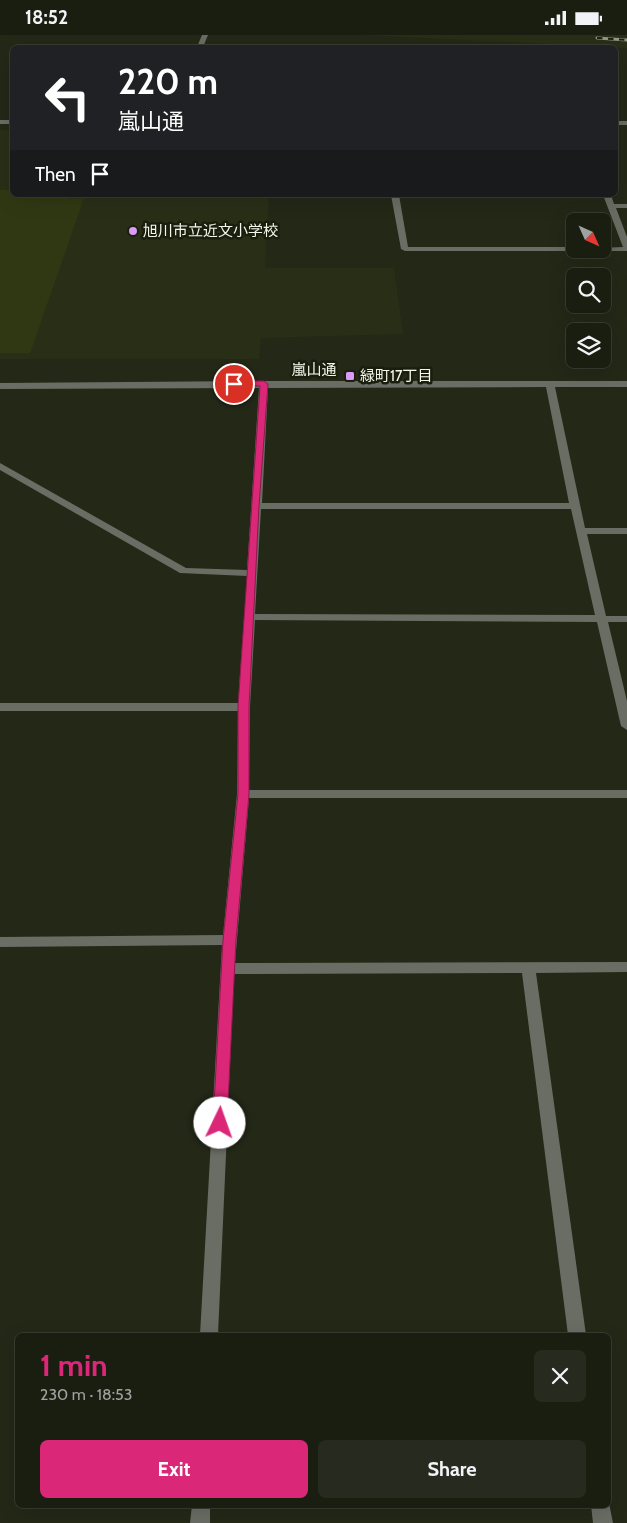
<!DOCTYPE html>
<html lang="en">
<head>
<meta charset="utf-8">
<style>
  body { margin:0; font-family:Cabin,"Noto Sans JP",sans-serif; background:#272b1f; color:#f1f3f6; height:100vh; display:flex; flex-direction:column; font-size:19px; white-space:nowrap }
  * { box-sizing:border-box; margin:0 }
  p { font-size:16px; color:#9fa29f }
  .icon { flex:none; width:28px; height:28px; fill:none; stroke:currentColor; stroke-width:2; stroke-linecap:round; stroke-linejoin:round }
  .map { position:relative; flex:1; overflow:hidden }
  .details { position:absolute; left:15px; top:1298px; width:596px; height:175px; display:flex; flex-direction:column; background:#1a1e11; border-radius:8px; box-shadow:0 5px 20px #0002,0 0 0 1px #383c31 }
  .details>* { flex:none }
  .hud { position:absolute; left:10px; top:10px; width:608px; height:152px; border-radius:8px; box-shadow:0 5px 20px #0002,0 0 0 1px #383c31; background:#202124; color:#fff; overflow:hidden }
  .needle { width:32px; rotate:135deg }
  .controls { position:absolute; left:566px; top:178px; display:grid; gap:10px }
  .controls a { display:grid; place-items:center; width:45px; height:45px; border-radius:8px; background:#1a1e11; box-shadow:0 5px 20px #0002,0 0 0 1px #383c31; font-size:25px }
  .pin { position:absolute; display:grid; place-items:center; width:42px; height:42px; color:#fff; margin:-21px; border:2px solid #fff; border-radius:50%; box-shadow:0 1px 5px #0007 }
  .me { position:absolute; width:55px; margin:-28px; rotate:3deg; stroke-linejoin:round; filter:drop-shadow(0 0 4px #0008) }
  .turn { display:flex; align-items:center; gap:18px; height:105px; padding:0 25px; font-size:22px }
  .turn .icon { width:65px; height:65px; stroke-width:2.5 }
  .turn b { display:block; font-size:35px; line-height:42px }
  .then { display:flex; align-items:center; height:48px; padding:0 25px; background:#0003; gap:10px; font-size:19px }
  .round { display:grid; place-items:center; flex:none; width:52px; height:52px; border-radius:8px; background:#272b1f }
  .summary { display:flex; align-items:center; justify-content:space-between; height:85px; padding:0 25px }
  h1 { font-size:30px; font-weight:700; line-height:38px; color:#db2777 }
  .primary-button { display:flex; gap:10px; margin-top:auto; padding:10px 25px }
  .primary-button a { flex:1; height:58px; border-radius:8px; background:#db2777; color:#fff; font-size:20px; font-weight:700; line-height:58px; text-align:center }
  .primary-button a+a { background:#272b1f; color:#f1f3f6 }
  .status { display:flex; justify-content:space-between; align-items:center; height:35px; padding:0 25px; background:#1a1e11; direction:ltr }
  .status svg { height:14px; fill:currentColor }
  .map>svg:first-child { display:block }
  .built { fill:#292f17 }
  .green { fill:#303813 }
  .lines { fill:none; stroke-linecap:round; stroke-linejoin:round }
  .minor { fill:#6a6d64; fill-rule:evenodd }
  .rail-casing { stroke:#94988b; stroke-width:3 }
  .rail { stroke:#1a1e0d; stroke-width:2; stroke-dasharray:5.5; stroke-linecap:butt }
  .route { fill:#db2777; stroke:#8e194d }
  .poi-dot { fill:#da9af6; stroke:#1a1e0d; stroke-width:2 }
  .labels { text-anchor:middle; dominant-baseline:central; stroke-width:5; stroke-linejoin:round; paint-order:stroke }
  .far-poi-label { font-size:15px; fill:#f3f6eb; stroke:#1a1e0d; text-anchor:start }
  .far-street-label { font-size:15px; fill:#f3f6eb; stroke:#1a1e0d }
</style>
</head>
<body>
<div class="status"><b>18:52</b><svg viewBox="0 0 49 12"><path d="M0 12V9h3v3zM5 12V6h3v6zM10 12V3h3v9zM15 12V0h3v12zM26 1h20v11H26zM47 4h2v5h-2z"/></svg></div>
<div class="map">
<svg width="627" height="1488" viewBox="0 0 627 1488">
  <rect width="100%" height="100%" fill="#232817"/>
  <g class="built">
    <polygon points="364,0 627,0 627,13"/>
    <polygon points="0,95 12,95 12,160 269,160 265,233 394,233 403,299 261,303 259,324 0,324"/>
  </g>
  <g class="green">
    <polygon points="301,9 397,12 249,12"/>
    <polygon points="0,155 12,155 12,160 70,160 69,164 84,163 30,318 0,318"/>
  </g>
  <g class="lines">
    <g class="minor">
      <polygon points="202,0 208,0 203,12 197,12"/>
      <rect x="0" y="85" width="12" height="4"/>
      <rect x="615" y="86" width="12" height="4"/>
      <polygon points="391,160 399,160 408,212 575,212 575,214 623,212 603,160 611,160 614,169 627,169 627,173 616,173 627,202 627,216 405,216 401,214"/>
      <path d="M264,346H627V352H555L585,493H627V499H587L606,581H627V587H608L627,666V695L621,691L597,587L255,585L250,672L249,755H627V763H249L235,928L627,927V937L536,938L586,1300H568L522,938L234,939L218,1300H200L222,910L0,912V902L223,900L237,759L238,676H0V668H238L247,541L180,538L0,435V428L186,533L247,535L259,353L0,354V348ZM546,352L569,468H262L268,353ZM261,474H571L595,580L255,579Z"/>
      <polygon points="609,1468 613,1488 593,1488 591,1470 609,1470"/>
      <polygon points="192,1470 210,1470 210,1488 190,1488"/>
    </g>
    <defs>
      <polyline id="rail" points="597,3 627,5"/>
    </defs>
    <use href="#rail" class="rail-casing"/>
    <use href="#rail" class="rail"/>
  </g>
  <polygon class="route" points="234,346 264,346 268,349 259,471 249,672 249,759 236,905 227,1088 225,1093 220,1094 215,1093 213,1088 223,905 238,759 238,672 260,351 231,350 230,349"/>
  <g class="poi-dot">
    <circle cx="133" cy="196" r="5"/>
    <rect x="345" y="336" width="10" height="10" rx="2.5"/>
  </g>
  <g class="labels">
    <g class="far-poi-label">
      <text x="143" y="196">旭川市立近文小学校</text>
      <text x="360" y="341">緑町17丁目</text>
    </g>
    <g class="far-street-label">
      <text x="314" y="335">嵐山通</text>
    </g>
  </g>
</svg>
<div class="controls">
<a><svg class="needle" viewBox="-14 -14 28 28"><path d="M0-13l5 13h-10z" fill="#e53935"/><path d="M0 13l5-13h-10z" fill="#9fa29f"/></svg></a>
<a><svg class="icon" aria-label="search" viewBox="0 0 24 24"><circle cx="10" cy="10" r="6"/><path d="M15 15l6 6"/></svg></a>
<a><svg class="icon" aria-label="layers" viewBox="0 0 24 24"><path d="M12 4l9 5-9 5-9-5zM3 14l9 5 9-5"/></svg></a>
</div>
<div class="pin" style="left:234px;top:349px;background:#d93025"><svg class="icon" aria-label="arrive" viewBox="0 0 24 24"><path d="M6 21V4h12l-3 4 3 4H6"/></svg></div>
<svg class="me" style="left:220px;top:1088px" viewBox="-20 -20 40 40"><circle r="19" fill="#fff"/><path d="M0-13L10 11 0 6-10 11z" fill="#db2777"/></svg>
<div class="hud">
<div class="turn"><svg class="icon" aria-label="left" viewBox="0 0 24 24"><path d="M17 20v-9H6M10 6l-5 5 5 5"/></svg><div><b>220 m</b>嵐山通</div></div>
<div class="then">Then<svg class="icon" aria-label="arrive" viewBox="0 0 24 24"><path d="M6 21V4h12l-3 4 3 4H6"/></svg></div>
</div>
<section class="details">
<div class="summary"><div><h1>1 min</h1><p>230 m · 18:53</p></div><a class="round"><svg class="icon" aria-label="close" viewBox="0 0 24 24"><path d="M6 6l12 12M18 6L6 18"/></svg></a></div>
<div class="primary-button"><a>Exit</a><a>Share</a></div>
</section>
</div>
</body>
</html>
